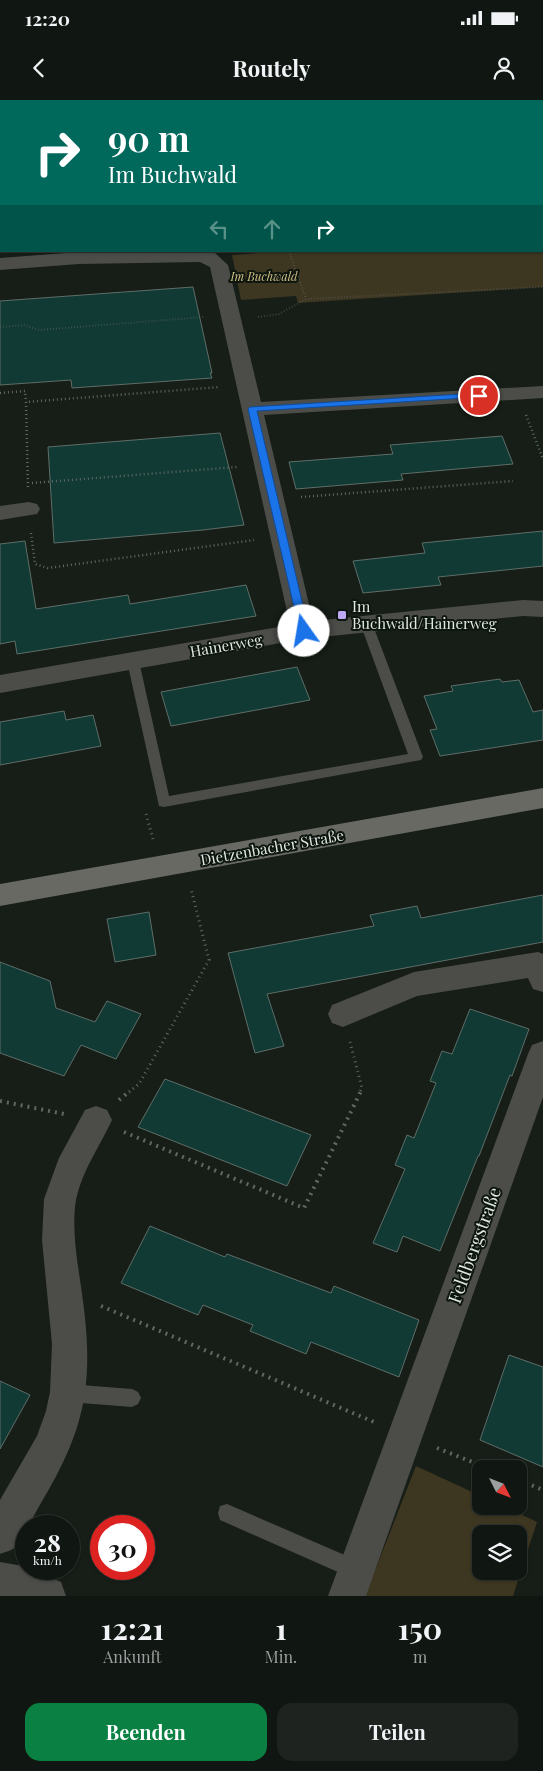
<!DOCTYPE html>
<html lang="de">
<head>
<meta charset="utf-8">
<style>
  body { margin:0; font-family:"Playfair Display",serif; background:#1e231f; color:#f1f3f6; height:100vh; display:flex; flex-direction:column; font-size:19px; white-space:nowrap }
  * { box-sizing:border-box; margin:0 }
  p { font-size:16px; color:#9c9f9f }
  .icon { flex:none; width:28px; height:28px; fill:none; stroke:currentColor; stroke-width:2; stroke-linecap:round; stroke-linejoin:round }
  .map { position:relative; height:1496px; overflow:hidden }
  .details { display:flex; flex-direction:column; background:#101611; flex:1 }
  .details>* { flex:none }
  .guide { position:absolute; left:0px; top:0px; width:544px; height:152px; box-shadow:0 1px 4px #0004,0 0 0 1px #303531; background:#00695c; color:#fff; overflow:hidden }
  .needle { width:32px; rotate:132deg }
  .controls { position:absolute; left:472px; top:1360px; display:grid; gap:10px }
  .controls a { display:grid; place-items:center; width:55px; height:55px; border-radius:10px; background:#101611; box-shadow:0 1px 4px #0004,0 0 0 1px #303531; font-size:25px }
  .speed { position:absolute; left:15px; top:1415px; display:flex; gap:10px; font-size:25px; font-weight:700; text-align:center }
  .speed>* { display:grid; place-content:center; width:65px; height:65px; border-radius:50%; background:#101611; box-shadow:0 1px 4px #0004,0 0 0 1px #303531; line-height:1 }
  .speed small { font-size:12px; font-weight:400 }
  .speed .limit { border:8px solid #d22; background:#fff; color:#111 }
  .pin { position:absolute; display:grid; place-items:center; width:42px; height:42px; color:#fff; margin:-21px; border:2px solid #fff; border-radius:50%; box-shadow:0 1px 5px #0007 }
  .me { position:absolute; width:55px; margin:-28px; rotate:347deg; stroke-linejoin:round; filter:drop-shadow(0 0 4px #0008) }
  .turn { display:flex; align-items:center; gap:18px; height:105px; padding:0 25px; font-size:22px }
  .turn .icon { width:65px; height:65px; stroke-width:2.5 }
  .turn b { display:block; font-size:35px; line-height:42px }
  .lanes { display:flex; align-items:center; height:48px; padding:0 25px; background:#0003; justify-content:center; gap:25px; direction:ltr }
  .lanes .off { opacity:.35 }
  .eta { display:flex; justify-content:space-evenly; align-items:center; height:85px; text-align:center }
  .eta b { font-size:30px; font-weight:700; line-height:35px }
  .cta { display:flex; gap:10px; margin-top:auto; padding:10px 25px }
  .cta a { flex:1; height:58px; border-radius:15px; background:#0b8043; color:#fff; font-size:20px; font-weight:700; line-height:58px; text-align:center }
  .cta a+a { background:#1e231f; color:#f1f3f6 }
  .status { display:flex; justify-content:space-between; align-items:center; height:35px; padding:0 25px; background:#101611; direction:ltr }
  .status svg { height:14px; fill:currentColor }
  header { display:flex; justify-content:space-between; align-items:center; height:65px; padding:0 25px; background:#101611; font-size:22px; font-weight:700 }
  .map>svg:first-child { display:block }
  .green { fill:#3d3621; fill-rule:evenodd }
  .building { fill:#103a33; stroke:#5f6d69 }
  .lines { fill:none; stroke-linecap:round; stroke-linejoin:round }
  .path-far3 { stroke:#616862; stroke-width:2; stroke-dasharray:0.5 2.5; stroke-linecap:butt }
  .path-far2 { stroke:#616862; stroke-width:2.5; stroke-dasharray:1 3; stroke-linecap:butt }
  .path-far1 { stroke:#616862; stroke-width:3; stroke-dasharray:1 4; stroke-linecap:butt }
  .path { stroke:#616862; stroke-width:4; stroke-dasharray:2 5; stroke-linecap:butt }
  .service { fill:#4c4d49; fill-rule:evenodd }
  .minor { fill:#4c4d49; fill-rule:evenodd }
  .secondary { fill:#676962; fill-rule:evenodd }
  .route { fill:#1a73e8; stroke:#114b97 }
  .poi-dot { fill:#bea9f4; stroke:#0d150f; stroke-width:2 }
  .labels { text-anchor:middle; dominant-baseline:central; stroke-width:4; stroke-linejoin:round; paint-order:stroke }
  .far-park-label { font-size:12px; font-style:italic; fill:#d0be85; stroke:#0d150f }
  .poi-label { font-size:15px; fill:#e1e7e2; stroke:#0d150f; text-anchor:start }
  .street-label { font-size:15px; fill:#e1e7e2; stroke:#0d150f }
  .near-street-label { font-size:18px; fill:#e1e7e2; stroke:#0d150f }
</style>
</head>
<body>
<div class="status"><b>12:20</b><svg viewBox="0 0 49 12"><path d="M0 12V9h3v3zM5 12V6h3v6zM10 12V3h3v9zM15 12V0h3v12zM26 1h20v11H26zM47 4h2v5h-2z"/></svg></div>
<header><svg class="icon" aria-label="back" viewBox="0 0 24 24"><path d="M15 5l-7 7 7 7"/></svg>Routely<svg class="icon" aria-label="person" viewBox="0 0 24 24"><circle cx="12" cy="8" r="4"/><path d="M4 21q1-7 8-7t8 7"/></svg></header>
<div class="map">
<svg width="543" height="1496" viewBox="0 0 543 1496">
  <rect width="100%" height="100%" fill="#161e17"/>
  <g class="green">
    <polygon points="0,0 543,0 543,187 298,203 296,196 241,200 232,155 286,151 542,151 542,1 1,1 0,81"/>
    <path d="M416,1366L481,1396V1406H504L537,1422L513,1496H365ZM481,1434H519V1471H481Z"/>
  </g>
  <g class="building">
    <polygon points="193,187 212,273 210,273 212,278 72,288 71,280 0,285 0,201"/>
    <polygon points="220,333 244,425 203,430 54,443 48,347"/>
    <polygon points="502,336 513,364 401,374 403,380 296,389 289,362 393,354 390,345"/>
    <polygon points="543,431 543,466 438,477 441,485 363,493 353,461 425,453 422,443"/>
    <polygon points="25,441 36,509 128,495 130,504 246,485 256,516 17,554 15,541 0,544 0,444"/>
    <polygon points="297,567 310,600 171,626 161,592"/>
    <polygon points="500,579 502,582 519,580 533,612 543,610 543,640 440,656 430,630 437,629 424,596 453,591 451,586"/>
    <polygon points="64,611 66,620 93,615 101,646 0,665 0,622"/>
    <polygon points="543,795 543,842 267,894 284,946 255,953 228,853 374,826 370,815 417,806 421,818"/>
    <polygon points="149,812 156,855 115,862 107,819"/>
    <polygon points="0,862 50,881 56,908 95,922 107,901 141,914 116,959 81,945 64,976 0,953"/>
    <polygon points="470,909 529,929 512,976 510,975 479,1056 478,1056 440,1151 403,1136 397,1152 373,1143 405,1069 395,1065 407,1035 414,1038 436,983 430,981 442,951 452,954"/>
    <polygon points="165,979 311,1035 287,1086 138,1027"/>
    <polygon points="150,1126 225,1157 227,1154 331,1193 334,1186 419,1220 399,1277 311,1242 306,1254 250,1231 253,1225 203,1205 198,1215 121,1183"/>
    <polygon points="509,1255 543,1267 543,1367 480,1340"/>
    <polygon points="0,1281 30,1295 0,1349"/>
  </g>
  <g class="lines">
    <g class="path-far3">
      <polyline points="289,151 306,199"/>
      <polyline points="258,217 279,214 306,199 543,187"/>
      <polyline points="0,227 24,225 39,230 204,217"/>
    </g>
    <g class="path-far2">
      <polyline points="0,293 25,291 26,302"/>
      <polyline points="526,315 543,359"/>
      <polyline points="32,383 237,367"/>
      <polyline points="28,387 26,302 220,287"/>
      <polyline points="301,397 513,381"/>
      <polyline points="31,433 35,464 48,468 254,440"/>
    </g>
    <g class="path-far1">
      <polyline points="146,714 153,739"/>
      <polyline points="350,942 362,988 360,992"/>
      <polyline points="129,992 139,984 209,860 191,789"/>
    </g>
    <g class="path">
      <polyline points="119,1000 130,991"/>
      <polyline points="0,1001 64,1014"/>
      <polyline points="124,1032 304,1108 361,991"/>
      <polyline points="101,1206 374,1322"/>
      <polyline points="437,1348 490,1369"/>
      <polyline points="519,1380 543,1390"/>
    </g>
    <g class="service">
      <polygon points="366,519 372,523 423,657 421,660 164,707 159,706 127,561 129,558 133,557 139,561 169,696 408,654 360,523"/>
      <polygon points="68,1284 132,1289 138,1292 141,1298 138,1304 132,1307 68,1302 62,1299 59,1293 62,1287"/>
      <polygon points="227,1404 363,1463 366,1470 363,1477 356,1480 220,1420 218,1413 220,1406"/>
    </g>
    <g class="minor">
      <polygon points="206,151 215,153 228,165 261,302 543,286 543,298 264,315 313,521 523,500 543,501 543,517 523,516 303,539 0,593 0,575 290,525 210,167 200,162 79,164 0,170 0,158 79,152"/>
      <polygon points="29,402 37,404 40,409 37,414 0,420 0,406"/>
      <polygon points="538,852 543,854 543,892 533,889 528,878 417,896 343,927 332,923 328,914 332,905 414,872"/>
      <polygon points="543,941 543,997 366,1496 328,1496 528,954 532,945"/>
      <path d="M96,1006L107,1010L112,1020C99,1048 79,1075 75,1107C72,1138 79,1170 83,1201C94,1284 85,1330 41,1403C35,1413 21,1441 14,1448C11,1451 4,1452 0,1454V1400L37,1336L46,1311L50,1292L52,1244L42,1140L44,1099L59,1058L85,1010Z"/>
      <polygon points="0,1462 23,1466 26,1469 30,1469 61,1482 66,1496 0,1496"/>
    </g>
    <polygon class="secondary" points="543,688 543,708 0,806 0,784"/>
  </g>
  <polygon class="route" points="479,293 482,294 482,297 257,311 309,531 307,533 300,533 248,309 250,307"/>
  <rect class="poi-dot" x="337" y="510" width="10" height="10" rx="2.5"/>
  <g class="labels">
    <g class="far-park-label">
      <text x="264" y="176">Im Buchwald</text>
    </g>
    <g class="poi-label">
      <text x="352" y="506">Im<tspan x="352" dy="17">Buchwald/Hainerweg</tspan></text>
    </g>
    <g class="street-label">
      <text transform="translate(226 545) rotate(-10)">Hainerweg</text>
      <text transform="translate(272 747) rotate(-10)">Dietzenbacher Straße</text>
    </g>
    <g class="near-street-label">
      <text transform="translate(474 1145) rotate(-70)">Feldbergstraße</text>
    </g>
  </g>
</svg>
<div class="controls">
<a><svg class="needle" viewBox="-14 -14 28 28"><path d="M0-13l5 13h-10z" fill="#e53935"/><path d="M0 13l5-13h-10z" fill="#9c9f9f"/></svg></a>
<a><svg class="icon" aria-label="layers" viewBox="0 0 24 24"><path d="M12 4l9 5-9 5-9-5zM3 14l9 5 9-5"/></svg></a>
</div>
<div class="speed"><div>28<small>km/h</small></div><div class="limit">30</div></div>
<div class="pin" style="left:479px;top:296px;background:#d93025"><svg class="icon" aria-label="arrive" viewBox="0 0 24 24"><path d="M6 21V4h12l-3 4 3 4H6"/></svg></div>
<svg class="me" style="left:304px;top:531px" viewBox="-20 -20 40 40"><circle r="19" fill="#fff"/><path d="M0-13L10 11 0 6-10 11z" fill="#1a73e8"/></svg>
<div class="guide">
<div class="turn"><svg class="icon" aria-label="right" viewBox="0 0 24 24"><path d="M7 20v-9h11M14 6l5 5-5 5"/></svg><div><b>90 m</b>Im Buchwald</div></div>
<div class="lanes"><svg class="icon off" aria-label="left" viewBox="0 0 24 24"><path d="M17 20v-9H6M10 6l-5 5 5 5"/></svg><svg class="icon off" aria-label="ahead" viewBox="0 0 24 24"><path d="M12 20V5M6 11l6-6 6 6"/></svg><svg class="icon" aria-label="right" viewBox="0 0 24 24"><path d="M7 20v-9h11M14 6l5 5-5 5"/></svg></div>
</div>
</div>
<section class="details">
<div class="eta">
<div><b>12:21</b><p>Ankunft</p></div>
<div><b>1</b><p>Min.</p></div>
<div><b>150</b><p>m</p></div>
</div>
<div class="cta"><a>Beenden</a><a>Teilen</a></div>
</section>
</body>
</html>
